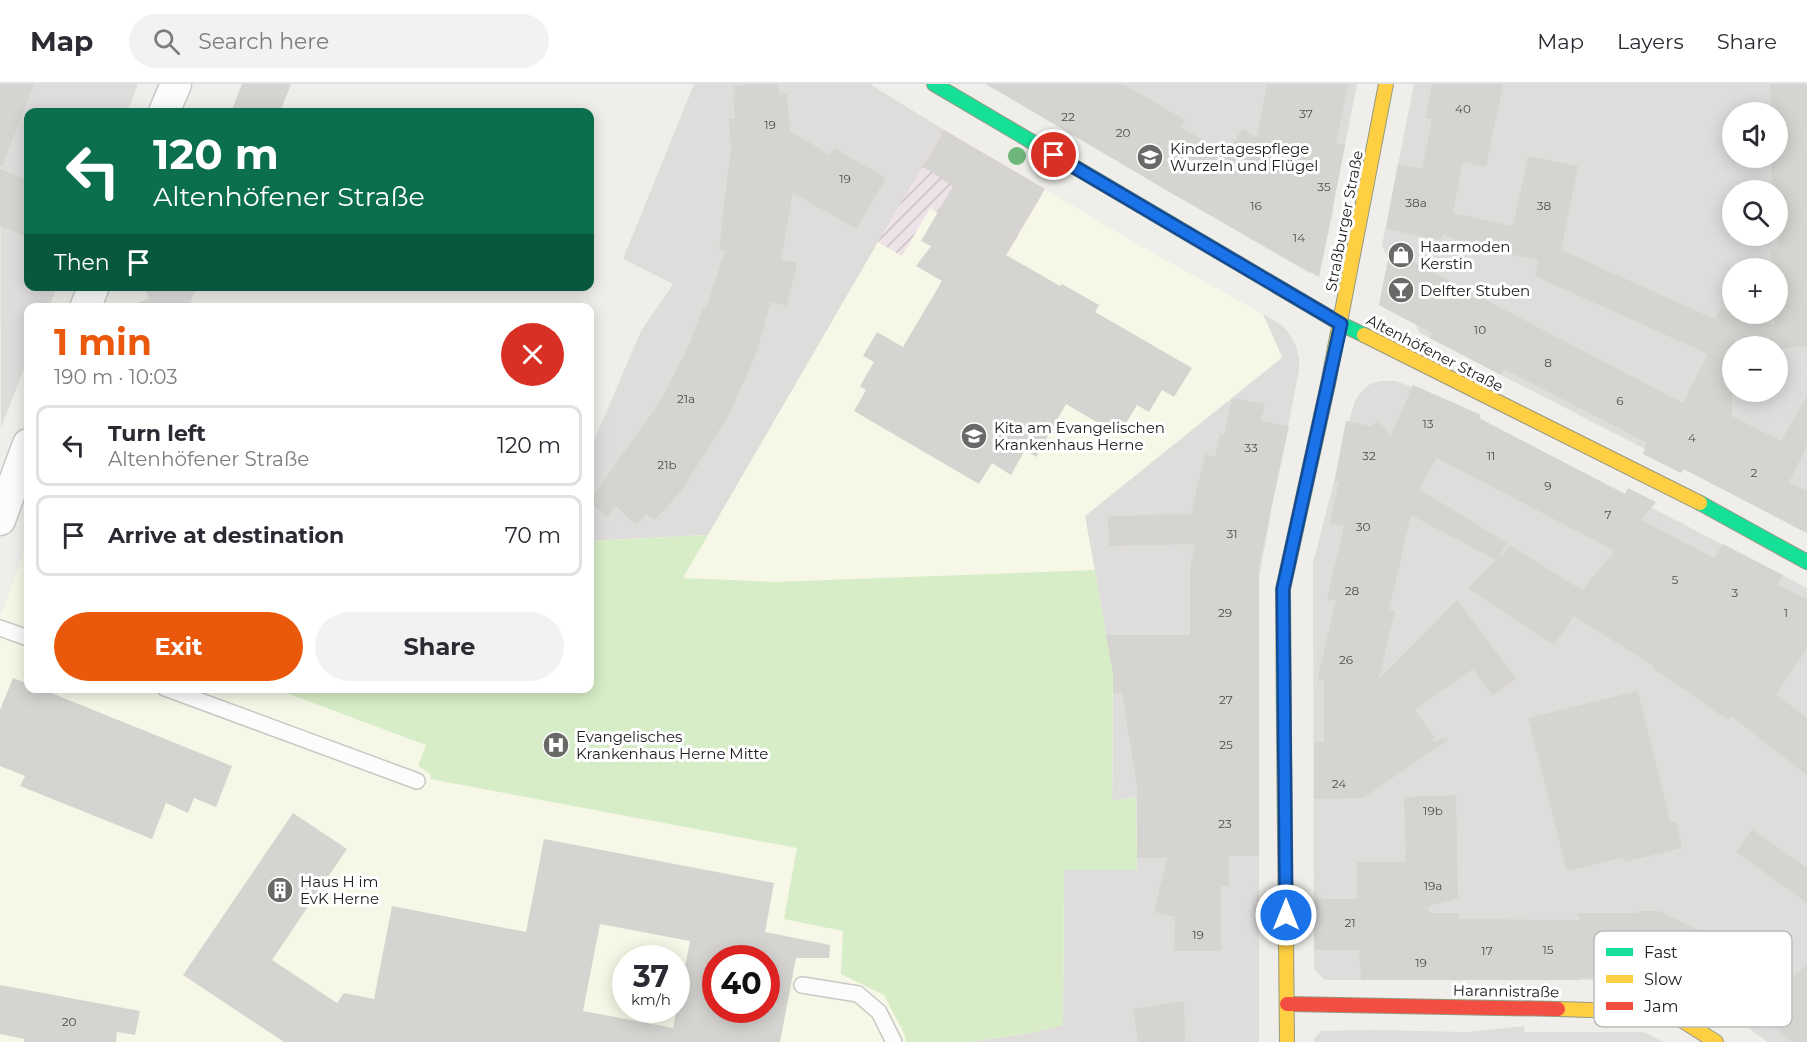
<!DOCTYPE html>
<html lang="en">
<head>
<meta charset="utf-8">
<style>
  body { margin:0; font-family:Montserrat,sans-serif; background:#f2f2f3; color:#2b2b33; height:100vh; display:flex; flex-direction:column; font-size:22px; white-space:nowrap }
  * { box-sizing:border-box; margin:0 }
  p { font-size:20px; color:#7c7c81 }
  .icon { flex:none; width:33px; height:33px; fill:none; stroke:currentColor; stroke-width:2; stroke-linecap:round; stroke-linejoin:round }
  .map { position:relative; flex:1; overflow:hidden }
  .panel { position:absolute; left:24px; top:219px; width:570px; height:390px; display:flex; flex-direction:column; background:#fff; border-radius:12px; box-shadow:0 3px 15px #0003 }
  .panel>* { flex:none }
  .guide { position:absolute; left:24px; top:24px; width:570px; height:183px; border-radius:12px; box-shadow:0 3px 15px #0003; background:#0b6e4f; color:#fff; overflow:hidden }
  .controls { position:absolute; left:1722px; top:18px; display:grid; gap:12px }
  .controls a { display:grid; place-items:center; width:66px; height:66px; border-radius:50%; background:#fff; box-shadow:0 3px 15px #0003; font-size:30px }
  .speed { position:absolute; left:612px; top:861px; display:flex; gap:12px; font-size:30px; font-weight:700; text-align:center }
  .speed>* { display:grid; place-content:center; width:78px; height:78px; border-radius:50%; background:#fff; box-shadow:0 3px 15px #0003; line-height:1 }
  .speed small { font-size:15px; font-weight:400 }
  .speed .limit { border:9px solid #d22; background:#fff; color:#111 }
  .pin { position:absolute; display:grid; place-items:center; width:51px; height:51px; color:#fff; margin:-26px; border:3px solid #fff; border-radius:50%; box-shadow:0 2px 6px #0007 }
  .me { position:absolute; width:66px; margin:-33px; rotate:0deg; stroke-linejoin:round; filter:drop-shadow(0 0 4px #0008) }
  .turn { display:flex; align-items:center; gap:21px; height:126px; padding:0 30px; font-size:27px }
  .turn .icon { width:78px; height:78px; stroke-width:2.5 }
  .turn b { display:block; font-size:42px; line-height:51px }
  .then { display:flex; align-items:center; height:57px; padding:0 30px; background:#0003; gap:12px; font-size:22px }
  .round { display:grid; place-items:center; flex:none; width:63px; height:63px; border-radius:32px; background:#f2f2f3 }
  .summary { display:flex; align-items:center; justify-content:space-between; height:102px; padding:0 30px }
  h1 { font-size:36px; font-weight:700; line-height:45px; color:#ea580c }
  .button { display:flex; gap:12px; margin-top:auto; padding:12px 30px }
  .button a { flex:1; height:69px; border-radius:36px; background:#ea580c; color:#fff; font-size:24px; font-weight:700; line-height:69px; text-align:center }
  .button a+a { background:#f2f2f3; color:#2b2b33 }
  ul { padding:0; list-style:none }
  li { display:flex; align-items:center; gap:18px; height:81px; margin:0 12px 9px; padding:0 18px; border:3px solid #e1e1e2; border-radius:12px }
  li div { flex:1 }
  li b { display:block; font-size:22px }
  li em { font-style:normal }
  header { display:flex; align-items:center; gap:36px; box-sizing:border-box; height:84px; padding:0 30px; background:#fff; border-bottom:2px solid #e1e1e2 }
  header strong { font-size:28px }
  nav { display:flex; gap:33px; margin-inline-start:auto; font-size:21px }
  .search { width:420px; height:54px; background:#f2f2f3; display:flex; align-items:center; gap:15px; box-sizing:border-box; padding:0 21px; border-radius:33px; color:#7c7c81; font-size:22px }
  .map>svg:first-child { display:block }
  .residential { fill:#dedddb; fill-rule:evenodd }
  .industrial { fill:url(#industrial-furrows) }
  .education { fill:#f6f7e6; fill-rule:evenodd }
  .grass { fill:#d7edc7 }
  .building { fill:#d6d4d1; fill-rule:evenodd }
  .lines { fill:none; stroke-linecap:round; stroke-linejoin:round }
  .lane-casing { stroke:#c8c8c6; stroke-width:18 }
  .street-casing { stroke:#c8c8c6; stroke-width:33 }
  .fast-casing { stroke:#959a80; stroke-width:16 }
  .slow-casing { stroke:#959a80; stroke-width:16 }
  .jam-casing { stroke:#959a80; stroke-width:16 }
  .lane { stroke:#fdfcfc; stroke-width:15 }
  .street { stroke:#fdfcfc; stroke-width:30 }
  .fast { stroke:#16e098; stroke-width:14 }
  .slow { stroke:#ffcf43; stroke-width:14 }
  .jam { stroke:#f24e42; stroke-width:14 }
  .tree { fill:#6fb67b }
  .route-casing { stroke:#114b97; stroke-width:15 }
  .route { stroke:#1a73e8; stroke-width:10 }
  .labels { text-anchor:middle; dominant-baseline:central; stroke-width:6; stroke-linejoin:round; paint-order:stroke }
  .number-label { font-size:12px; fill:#4e4e4d }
  .poi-label { font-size:15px; fill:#212121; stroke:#fff; text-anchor:start }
  .street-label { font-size:15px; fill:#212121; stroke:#fff }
  .key { fill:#fff; stroke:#bcbcbc; stroke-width:1.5 }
  .key-label { font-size:16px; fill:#212121 }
</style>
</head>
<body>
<header>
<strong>Map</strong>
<div class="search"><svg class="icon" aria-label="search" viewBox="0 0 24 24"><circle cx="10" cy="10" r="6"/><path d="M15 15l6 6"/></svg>Search here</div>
<nav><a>Map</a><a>Layers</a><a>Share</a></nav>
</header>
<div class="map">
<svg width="1807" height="958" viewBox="0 0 1807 958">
  <defs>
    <pattern id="industrial-furrows" width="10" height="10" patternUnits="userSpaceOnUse" patternTransform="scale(1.5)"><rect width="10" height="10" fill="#ede2e7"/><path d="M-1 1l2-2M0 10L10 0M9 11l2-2" fill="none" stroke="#cbc2c6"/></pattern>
  </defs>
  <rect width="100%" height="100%" fill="#efeeea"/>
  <g class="residential">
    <polygon points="0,0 138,0 127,28 28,28 28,202 57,203 49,223 28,224 28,274 1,344"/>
    <polygon points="694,0 870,0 944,46 708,451 590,457 590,366 641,247 673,200 623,175"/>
    <polygon points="985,0 1357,0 1333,123 1334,123 1321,183 1309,189"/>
    <path d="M1414,0H1807V449L1430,254L1419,248L1416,241L1379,221L1388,175L1382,161ZM1732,28H1778V74H1732ZM1732,106H1778V152H1732ZM1732,184H1778V230H1732ZM1732,262H1778V308H1732Z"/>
    <polygon points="147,202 197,202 197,203 188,223 140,223 138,219 149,214 144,204"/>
    <polygon points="1263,230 1282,241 1288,248 1296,262 1299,274 1299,286 1288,343 1260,427 1271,429 1259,494 1259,958 969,958 1030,949 1063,941 1064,786 1137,786 1136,713 1112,718 1113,591 1085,432 1282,274"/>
    <polygon points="1381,297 1396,297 1412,303 1413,301 1465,324 1464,327 1807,504 1807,958 1768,958 1726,928 1658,896 1325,896 1314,885 1313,479 1334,398 1346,337 1349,337 1355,317 1360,309 1370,300"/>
    <polygon points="1524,942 1525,948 1643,948 1664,958 1314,958 1314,955 1321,947 1371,946 1469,948"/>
  </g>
  <polygon class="industrial" points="944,46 1045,105 1008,169 902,172 878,158"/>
  <path class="education" d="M1045,105L1135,159L1263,230L1282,273L1085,432L1113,591L1112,717L1136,713L1137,786H1064L1063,941L1030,949L969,958H0V533L28,457V604H590V457L708,451L878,158L902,172L930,124L1008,169ZM626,874H676V926H626ZM716,874H766V926H716Z"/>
  <polygon class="grass" points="708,451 683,494 774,498 1095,486 1113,591 1112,717 1136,713 1137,786 1064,786 1063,941 1030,949 969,958 906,958 904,949 884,911 841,890 843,847 784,835 797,764 430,695 431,690 418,682 426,661 289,610 291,604 590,604 590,457"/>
  <g class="building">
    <polygon points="0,0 34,0 2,82 0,82"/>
    <polygon points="242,0 291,0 280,28 231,28"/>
    <polygon points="751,0 778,0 780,11 787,10 790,47 830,71 834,64 886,94 856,145 793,109 781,175 797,179 787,222 771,218 755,273 729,330 712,358 682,406 655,436 646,430 636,441 616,422 607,433 590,418 590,416 660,318 690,259 703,224 706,225 725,166 719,165 731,64 729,35 735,35 733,10 735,10 734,2"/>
    <polygon points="987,0 1123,0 1185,36 1181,43 1227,70 1242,45 1257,53 1267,0 1348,0 1336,60 1345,61 1319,193 1171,109"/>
    <polygon points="1432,0 1503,0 1486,83 1463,78 1453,129 1513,142 1528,72 1578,82 1561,166 1715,235 1720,225 1729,227 1732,221 1732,230 1774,241 1773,230 1778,230 1778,184 1772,184 1771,165 1778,165 1778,106 1772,106 1771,74 1778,74 1778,28 1771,28 1770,0 1807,0 1807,262 1778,265 1778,262 1732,262 1732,332 1781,357 1807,312 1807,362 1789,398 1807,407 1807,449 1684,385 1681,389 1643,370 1647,359 1504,285 1501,291 1430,254 1432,249 1379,221 1390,166 1683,319 1708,270 1535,192 1538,176 1470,162 1443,150 1440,156 1386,145 1398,80 1422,85 1432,35 1425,34"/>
    <polygon points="944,46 1045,105 1006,171 1060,202 1062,200 1099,221 1095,228 1192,284 1174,313 1162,306 1149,328 1137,321 1119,351 1066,320 1036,373 1025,366 1011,391 992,379 979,400 854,327 866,306 860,302 874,278 863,272 877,248 903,263 942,197 916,182 931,162 921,157 953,102 923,83"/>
    <polygon points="0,85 28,96 28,153 0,142"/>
    <path d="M1413,301L1481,331L1479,334L1625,410L1628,404L1656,418L1641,436L1714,474L1723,460L1783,491L1778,501L1807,515V564L1776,610L1807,634V691L1731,632L1728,636L1654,585V582L1574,532L1554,561L1468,504L1496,476L1411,431L1389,526L1395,527L1379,595L1457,516L1516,594L1493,612L1473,585L1415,626L1435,654L1429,658L1447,654L1448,656L1363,714L1314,715V658H1324V597L1318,593L1336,516L1327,515L1344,442L1330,439L1339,398L1335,397L1346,337L1371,342L1378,336L1391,352ZM1437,374L1615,467L1582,506L1511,462L1498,474L1507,459L1419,405Z"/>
    <polygon points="1232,314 1265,320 1261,337 1289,342 1259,482 1259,772 1229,772 1229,802 1221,802 1221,867 1174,867 1175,833 1154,828 1167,774 1137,774 1137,701 1122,609 1113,609 1113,591 1106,551 1190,551 1190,483 1195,460 1109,462 1108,432 1191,430 1205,370 1215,373 1220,350 1224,351"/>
    <polygon points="13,594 28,600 28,604 39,604 232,682 216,723 194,714 188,729 166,719 152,755 20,702 25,692 0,682 0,626"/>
    <polygon points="1638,607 1671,739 1676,737 1682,764 1625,778 1624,773 1567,787 1528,634"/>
    <polygon points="1456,711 1458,814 1428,822 1429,829 1458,829 1458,835 1580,836 1578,829 1638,829 1638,827 1659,827 1763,877 1771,866 1793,892 1807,881 1807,958 1792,958 1756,927 1748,934 1734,918 1726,928 1676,905 1676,897 1660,897 1654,894 1579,894 1579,896 1361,896 1359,866 1314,866 1315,815 1357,815 1357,778 1406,778 1404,713"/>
    <path d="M293,729L347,765L272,876L337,919L344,909L374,915L392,822L526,848L544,755L774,799L765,848L830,861L829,874H796L780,958H284L183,891ZM600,840L690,857L673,944L583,927ZM716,874H766V926H716Z"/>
    <polygon points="1752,745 1807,784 1807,819 1736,768"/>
    <polygon points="0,901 140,927 135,951 117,948 116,958 24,958 24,955 0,950"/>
    <polygon points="1184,917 1185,958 1138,958 1133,925"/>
  </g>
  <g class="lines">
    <defs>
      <g id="lane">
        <polyline points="0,544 28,554"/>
        <polyline points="165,604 417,697"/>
        <polyline points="802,901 858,910 879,928 894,958"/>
      </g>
      <g id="street">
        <polyline points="164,28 176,0"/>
        <polyline points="85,224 94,202"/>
        <polyline points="0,436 28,360"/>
      </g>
      <g id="fast">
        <polyline points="934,0 1341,240 1364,251"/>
        <polyline points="1700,419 1807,478"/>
        <polyline points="1284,650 1283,505 1328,300"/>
      </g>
      <g id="slow">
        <polyline points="1364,251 1700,419"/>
        <polyline points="1328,300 1386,0"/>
        <polyline points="1284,650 1287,958"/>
        <polyline points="1558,925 1656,928 1683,937 1716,958"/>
      </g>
      <polyline id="jam" points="1287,920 1558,925"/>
    </defs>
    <use href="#lane" class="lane-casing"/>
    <use href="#street" class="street-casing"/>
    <use href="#fast" class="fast-casing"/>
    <use href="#slow" class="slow-casing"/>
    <use href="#jam" class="jam-casing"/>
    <use href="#lane" class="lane"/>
    <use href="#street" class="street"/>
    <use href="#fast" class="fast"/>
    <use href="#slow" class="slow"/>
    <use href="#jam" class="jam"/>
  </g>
  <circle class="tree" cx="1017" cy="72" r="9"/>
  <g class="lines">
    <defs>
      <polyline id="route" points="1054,71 1341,240 1283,505 1286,831"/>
    </defs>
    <use href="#route" class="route-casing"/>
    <use href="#route" class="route"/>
  </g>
  <defs>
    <symbol id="school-disc" viewBox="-11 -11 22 22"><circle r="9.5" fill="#696967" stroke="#fff"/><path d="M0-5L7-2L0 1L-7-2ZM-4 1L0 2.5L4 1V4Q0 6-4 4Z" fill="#fff"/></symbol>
    <symbol id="shop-disc" viewBox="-11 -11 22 22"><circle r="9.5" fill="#696967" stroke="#fff"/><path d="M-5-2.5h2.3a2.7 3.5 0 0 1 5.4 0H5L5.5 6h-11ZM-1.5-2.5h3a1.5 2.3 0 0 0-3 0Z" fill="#fff"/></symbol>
    <symbol id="bar-disc" viewBox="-11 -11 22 22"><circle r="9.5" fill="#696967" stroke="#fff"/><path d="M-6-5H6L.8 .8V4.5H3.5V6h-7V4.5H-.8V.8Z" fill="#fff"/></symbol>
    <symbol id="hospital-disc" viewBox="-11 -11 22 22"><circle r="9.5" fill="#696967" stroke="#fff"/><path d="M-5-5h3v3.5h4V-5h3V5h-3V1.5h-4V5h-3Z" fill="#fff"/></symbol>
    <symbol id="building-disc" viewBox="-11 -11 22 22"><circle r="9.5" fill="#696967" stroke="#fff"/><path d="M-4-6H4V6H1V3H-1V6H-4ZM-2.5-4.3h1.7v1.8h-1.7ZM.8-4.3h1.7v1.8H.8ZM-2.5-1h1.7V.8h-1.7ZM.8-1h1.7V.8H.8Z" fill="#fff"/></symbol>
  </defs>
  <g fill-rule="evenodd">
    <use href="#school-disc" x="1135" y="58" width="30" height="30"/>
    <use href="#shop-disc" x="1386" y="156" width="30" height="30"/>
    <use href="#bar-disc" x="1386" y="191" width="30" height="30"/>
    <use href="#school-disc" x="959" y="337" width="30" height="30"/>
    <use href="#hospital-disc" x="541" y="646" width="30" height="30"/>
    <use href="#building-disc" x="265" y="791" width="30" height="30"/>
  </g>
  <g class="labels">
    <g class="number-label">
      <text x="1463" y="24">40</text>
      <text x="1306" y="29">37</text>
      <text x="1068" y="32">22</text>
      <text x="770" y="40">19</text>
      <text x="1123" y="48">20</text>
      <text x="845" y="94">19</text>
      <text x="1324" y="102">35</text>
      <text x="1416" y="118">38a</text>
      <text x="1256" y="121">16</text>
      <text x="1544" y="121">38</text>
      <text x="1299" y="153">14</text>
      <text x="1480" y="245">10</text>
      <text x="1548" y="278">8</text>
      <text x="686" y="314">21a</text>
      <text x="1620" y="316">6</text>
      <text x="1428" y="339">13</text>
      <text x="1692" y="353">4</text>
      <text x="1251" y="363">33</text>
      <text x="1369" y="371">32</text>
      <text x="1491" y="371">11</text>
      <text x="667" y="380">21b</text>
      <text x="1754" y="388">2</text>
      <text x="1548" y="401">9</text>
      <text x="1608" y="430">7</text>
      <text x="1363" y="442">30</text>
      <text x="1232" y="449">31</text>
      <text x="1675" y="495">5</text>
      <text x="1352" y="506">28</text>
      <text x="1735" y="508">3</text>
      <text x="1225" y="528">29</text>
      <text x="1786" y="528">1</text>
      <text x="1346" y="575">26</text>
      <text x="1226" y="615">27</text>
      <text x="1226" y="660">25</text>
      <text x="1339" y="699">24</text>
      <text x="1433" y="726">19b</text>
      <text x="1225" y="739">23</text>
      <text x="1433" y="801">19a</text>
      <text x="1350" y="838">21</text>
      <text x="1198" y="850">19</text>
      <text x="1548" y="865">15</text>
      <text x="1487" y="866">17</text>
      <text x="1421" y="878">19</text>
      <text x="69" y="937">20</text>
    </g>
    <g class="poi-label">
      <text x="1170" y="64">Kindertagespflege<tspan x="1170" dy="17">Wurzeln und Flügel</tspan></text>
      <text x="1420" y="162">Haarmoden<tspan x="1420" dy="17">Kerstin</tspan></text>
      <text x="1420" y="206">Delfter Stuben</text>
      <text x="994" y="343">Kita am Evangelischen<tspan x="994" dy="17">Krankenhaus Herne</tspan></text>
      <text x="576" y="652">Evangelisches<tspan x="576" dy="17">Krankenhaus Herne Mitte</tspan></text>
      <text x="300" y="797">Haus H im<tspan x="300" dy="17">EvK Herne</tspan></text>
    </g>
    <g class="street-label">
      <text transform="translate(1344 137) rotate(-79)">Straßburger Straße</text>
      <text transform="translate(1435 269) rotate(27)">Altenhöfener Straße</text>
      <text transform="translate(1506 907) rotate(1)">Harannistraße</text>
    </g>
  </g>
  <rect x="1594" y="847" width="198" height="96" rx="9" class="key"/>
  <rect x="1606" y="864" width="27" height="8" fill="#16e098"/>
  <rect x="1606" y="891" width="27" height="8" fill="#ffcf43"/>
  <rect x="1606" y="918" width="27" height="8" fill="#f24e42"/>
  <g class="key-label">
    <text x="1644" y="874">Fast</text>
    <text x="1644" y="901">Slow</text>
    <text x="1644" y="928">Jam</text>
  </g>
</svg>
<div class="controls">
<a><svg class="icon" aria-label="sound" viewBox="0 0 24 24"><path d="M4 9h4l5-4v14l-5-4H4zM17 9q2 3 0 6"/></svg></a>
<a><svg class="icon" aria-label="search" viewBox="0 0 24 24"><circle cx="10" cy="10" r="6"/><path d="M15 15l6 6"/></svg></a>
<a>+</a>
<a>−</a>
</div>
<div class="speed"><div>37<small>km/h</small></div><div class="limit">40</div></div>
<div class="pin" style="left:1054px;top:71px;background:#d93025"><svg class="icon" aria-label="arrive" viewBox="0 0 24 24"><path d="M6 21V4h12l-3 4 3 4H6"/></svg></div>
<svg class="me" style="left:1286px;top:831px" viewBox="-20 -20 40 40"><circle r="17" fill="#1a73e8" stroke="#fff" stroke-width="3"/><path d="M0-11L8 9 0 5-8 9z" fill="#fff"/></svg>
<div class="guide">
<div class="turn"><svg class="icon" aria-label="left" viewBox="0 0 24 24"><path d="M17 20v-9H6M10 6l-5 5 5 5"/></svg><div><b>120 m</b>Altenhöfener Straße</div></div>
<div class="then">Then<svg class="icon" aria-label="arrive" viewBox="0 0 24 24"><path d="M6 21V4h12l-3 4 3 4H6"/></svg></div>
</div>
<section class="panel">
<div class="summary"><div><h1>1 min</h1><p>190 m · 10:03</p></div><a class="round" style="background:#d93025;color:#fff"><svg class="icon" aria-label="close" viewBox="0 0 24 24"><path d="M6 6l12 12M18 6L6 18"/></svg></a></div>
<ul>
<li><svg class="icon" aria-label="left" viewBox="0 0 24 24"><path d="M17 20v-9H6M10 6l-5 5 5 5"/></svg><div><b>Turn left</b><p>Altenhöfener Straße</p></div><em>120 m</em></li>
<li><svg class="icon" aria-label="arrive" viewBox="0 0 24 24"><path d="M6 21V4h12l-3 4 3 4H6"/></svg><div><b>Arrive at destination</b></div><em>70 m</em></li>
</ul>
<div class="button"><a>Exit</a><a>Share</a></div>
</section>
</div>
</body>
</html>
